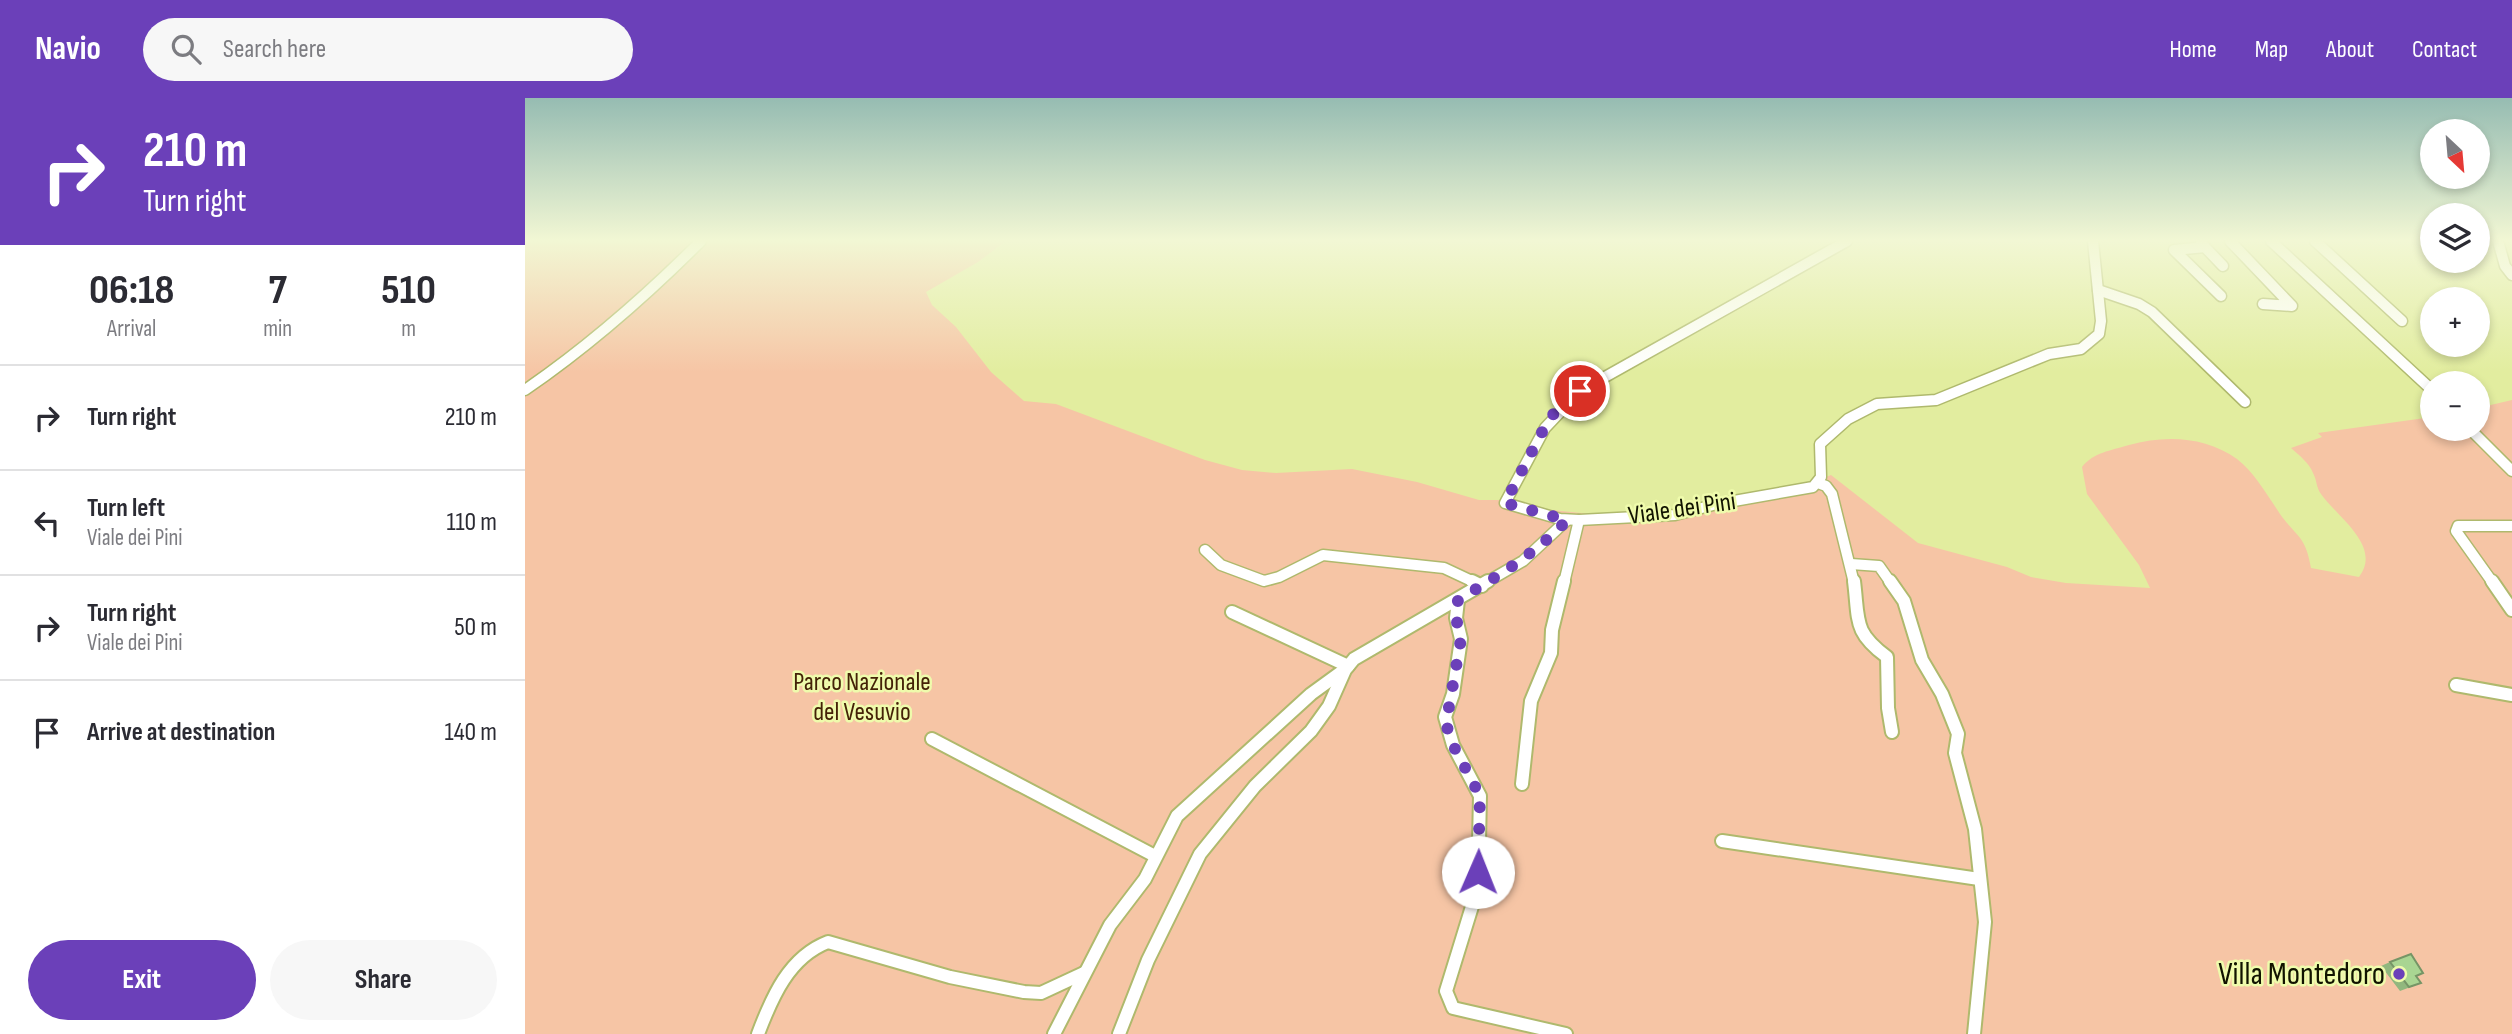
<!DOCTYPE html>
<html lang="en">
<head>
<meta charset="utf-8">
<style>
  body { margin:0; font-family:"Sofia Sans Condensed",sans-serif; background:#f7f7f7; color:#2b2b33; height:100vh; display:flex; flex-direction:column; font-size:26px; white-space:nowrap }
  * { box-sizing:border-box; margin:0 }
  p { font-size:23px; color:#7c7c81 }
  .icon { flex:none; width:38px; height:38px; fill:none; stroke:currentColor; stroke-width:2; stroke-linecap:round; stroke-linejoin:round }
  .map { position:relative; flex:1; overflow:hidden }
  .panel { display:flex; flex-direction:column; background:#fff; width:525px }
  .panel>* { flex:none }
  .banner { background:#6b40b9; color:#fff; overflow:hidden }
  .needle { width:46px; rotate:154deg }
  .controls { position:absolute; left:1895px; top:21px; display:grid; gap:14px }
  .controls a { display:grid; place-items:center; width:70px; height:70px; border-radius:50%; background:#fff; box-shadow:0 4px 10px #0003; font-size:35px }
  .pin { position:absolute; display:grid; place-items:center; width:60px; height:60px; color:#fff; margin:-30px; border:4px solid #fff; border-radius:50%; box-shadow:0 2px 7px #0007 }
  .me { position:absolute; width:77px; margin:-38px; rotate:1deg; stroke-linejoin:round; filter:drop-shadow(0 0 5px #0008) }
  .turn { display:flex; align-items:center; gap:24px; height:147px; padding:0 28px; font-size:32px }
  .turn .icon { width:91px; height:91px; stroke-width:2.5 }
  .turn b { display:block; font-size:49px; line-height:60px }
  .eta { display:flex; justify-content:space-evenly; align-items:center; height:119px; text-align:center }
  .eta b { font-size:42px; font-weight:700; line-height:49px }
  .button { display:flex; gap:14px; margin-top:auto; padding:14px 28px }
  .button a { flex:1; height:80px; border-radius:42px; background:#6b40b9; color:#fff; font-size:28px; font-weight:700; line-height:80px; text-align:center }
  .button a+a { background:#f7f7f7; color:#2b2b33 }
  ul { padding:0; list-style:none }
  li { display:flex; align-items:center; gap:21px; height:105px; padding:0 28px; border-top:2px solid #e1e1e2 }
  li div { flex:1 }
  li b { display:block; font-size:26px }
  li em { font-style:normal }
  header { display:flex; align-items:center; gap:42px; box-sizing:border-box; height:98px; padding:0 35px; background:#6b40b9; color:#fff }
  header strong { font-size:33px }
  nav { display:flex; gap:38px; margin-inline-start:auto; font-size:24px }
  .search { width:490px; height:63px; background:#f7f7f7; display:flex; align-items:center; gap:18px; box-sizing:border-box; padding:0 24px; border-radius:38px; color:#7c7c81; font-size:26px }
  main { display:flex; flex:1; min-height:0 }
  .map>svg:first-child { display:block }
  .green { fill:#f6c5a5 }
  .lines { fill:none; stroke-linecap:round; stroke-linejoin:round }
  .minor-far1-casing { stroke:#afb96d; stroke-width:13 }
  .minor-casing { stroke:#afb96d; stroke-width:16 }
  .minor-far1 { stroke:#fff; stroke-width:10 }
  .minor { stroke:#fff; stroke-width:12 }
  .wall { fill:#91b77e }
  .building { fill:#a9d592; stroke:#769566; stroke-width:2 }
  .route { stroke:#6b40b9; stroke-width:12; stroke-dasharray:0 21.6 }
  .poi-dot { fill:#6b40b9; stroke:#effbac; stroke-width:2.5 }
  .labels { text-anchor:middle; dominant-baseline:central; stroke-width:5; stroke-linejoin:round; paint-order:stroke }
  .street-label { font-size:26px; fill:#111300; stroke:#effbac }
  .park-label { font-size:26px; fill:#442207; stroke:#effbac }
  .near-poi-label { font-size:32px; fill:#111300; stroke:#effbac; text-anchor:end }
</style>
</head>
<body>
<header>
<strong>Navio</strong>
<div class="search"><svg class="icon" aria-label="search" viewBox="0 0 24 24"><circle cx="10" cy="10" r="6"/><path d="M15 15l6 6"/></svg>Search here</div>
<nav><a>Home</a><a>Map</a><a>About</a><a>Contact</a></nav>
</header>
<main>
<section class="panel">
<div class="banner">
<div class="turn"><svg class="icon" aria-label="right" viewBox="0 0 24 24"><path d="M7 20v-9h11M14 6l5 5-5 5"/></svg><div><b>210 m</b>Turn right</div></div>
</div>
<div class="eta">
<div><b>06:18</b><p>Arrival</p></div>
<div><b>7</b><p>min</p></div>
<div><b>510</b><p>m</p></div>
</div>
<ul>
<li><svg class="icon" aria-label="right" viewBox="0 0 24 24"><path d="M7 20v-9h11M14 6l5 5-5 5"/></svg><div><b>Turn right</b></div><em>210 m</em></li>
<li><svg class="icon" aria-label="left" viewBox="0 0 24 24"><path d="M17 20v-9H6M10 6l-5 5 5 5"/></svg><div><b>Turn left</b><p>Viale dei Pini</p></div><em>110 m</em></li>
<li><svg class="icon" aria-label="right" viewBox="0 0 24 24"><path d="M7 20v-9h11M14 6l5 5-5 5"/></svg><div><b>Turn right</b><p>Viale dei Pini</p></div><em>50 m</em></li>
<li><svg class="icon" aria-label="arrive" viewBox="0 0 24 24"><path d="M6 21V4h12l-3 4 3 4H6"/></svg><div><b>Arrive at destination</b></div><em>140 m</em></li>
</ul>
<div class="button"><a>Exit</a><a>Share</a></div>
</section>
<div class="map">
<svg width="1987" height="936" viewBox="0 0 1987 936">
  <rect width="100%" height="100%" fill="#e2ed9f"/>
  <path class="green" d="M0,143H481L453,164L401,194L407,207L431,229L466,274L499,303L531,306L680,362L717,372L751,375L827,371L892,384L954,402H990L1026,412L1066,416L1154,411L1202,398L1284,386L1306,377L1393,445L1482,469L1506,479L1541,485L1625,490L1614,467L1562,396L1557,369C1569,354 1585,353 1604,347C1640,337 1680,338 1712,361C1729,374 1743,398 1755,416C1773,441 1780,437 1786,470L1834,479C1858,448 1811,418 1796,396C1791,389 1792,382 1788,375C1784,365 1774,357 1766,350L1797,339L1793,335L1907,319L1908,331H1953V310L1987,302V936H0Z"/>
  <g class="lines">
    <defs>
      <g id="minor-far1">
        <polyline points="1322,143 1055,293 1020,330 980,405 1035,421 1054,422 1150,417 1192,406 1288,389 1296,379 1295,346 1323,321 1352,306 1411,302 1524,256 1556,251 1574,236 1576,223 1568,143"/>
        <polyline points="1705,143 1767,208 1738,206"/>
        <polyline points="1746,143 1908,293"/>
        <polyline points="1790,143 1877,223"/>
        <polyline points="1973,143 1980,168 1987,177"/>
        <polyline points="1676,145 1698,168"/>
        <polyline points="1680,149 1649,152 1696,198"/>
        <polyline points="1573,192 1614,206 1627,214 1720,304"/>
        <path d="M0,292C64,248 122,197 176,143"/>
        <polyline points="1945,331 1987,373"/>
        <polyline points="1293,385 1301,388 1307,396 1329,485"/>
        <polyline points="680,452 696,467 739,483 754,479 798,457 919,470 951,485"/>
        <polyline points="1326,466 1354,468 1366,485"/>
        <polyline points="960,485 998,463 1042,422"/>
        <polyline points="1039,485 1054,422"/>
        <polyline points="1968,485 1931,433 1933,428 1987,428"/>
      </g>
      <g id="minor">
        <polyline points="947,483 957,488"/>
        <path d="M1329,483C1334,523 1328,534 1362,559L1363,610L1367,634"/>
        <polyline points="1365,483 1379,503 1397,562 1417,596 1433,636 1430,655 1450,731 1460,824 1449,936"/>
        <polyline points="1967,483 1987,512"/>
        <polyline points="933,502 931,520 936,541 928,596 920,619 928,647 955,698 953,789 921,893 928,910 1041,936"/>
        <polyline points="707,514 823,568"/>
        <polyline points="1931,587 1987,597"/>
        <polyline points="407,641 630,758"/>
        <polyline points="997,686 1006,603 1026,555 1027,532 1039,483"/>
        <polyline points="1197,743 1454,781"/>
        <path d="M233,936C247,899 264,859 303,844L425,879L499,894L516,895L559,875"/>
        <polyline points="529,936 585,827 620,781 652,718 786,596 819,572"/>
        <polyline points="594,936 623,862 675,756 730,688 786,633 804,608 820,572 829,561 963,483"/>
      </g>
    </defs>
    <use href="#minor-far1" class="minor-far1-casing"/>
    <use href="#minor" class="minor-casing"/>
    <use href="#minor-far1" class="minor-far1"/>
    <use href="#minor" class="minor"/>
  </g>
  <polygon class="wall" points="1865,864 1898,875 1891,879 1896,885 1875,893 1856,868"/>
  <polygon class="building" points="1886,856 1898,875 1891,878 1896,885 1884,889 1865,864"/>
  <linearGradient id="sky" x2="0" y2="1"><stop stop-color="#96bcb2"/><stop offset="0.52" stop-color="#f2f7d4"/><stop offset="1" stop-color="#f2f7d4" stop-opacity="0"/></linearGradient>
  <rect width="1987" height="274" fill="url(#sky)"/>
  <g class="lines">
    <path class="route" d="M953,774L955,698L928,647L921,626L936,541L931,520L933,502C973,478 1010,456 1042,422L980,405L1025,319L1055,293"/>
  </g>
  <circle class="poi-dot" cx="1874" cy="876" r="7"/>
  <g class="labels">
    <g class="street-label">
      <text transform="translate(1157 411) rotate(-8)">Viale dei Pini</text>
    </g>
    <g class="park-label">
      <text x="337" y="584">Parco Nazionale<tspan x="337" dy="30">del Vesuvio</tspan></text>
    </g>
    <g class="near-poi-label">
      <text x="1860" y="876">Villa Montedoro</text>
    </g>
  </g>
</svg>
<div class="controls">
<a><svg class="needle" viewBox="-14 -14 28 28"><path d="M0-13l5 13h-10z" fill="#e53935"/><path d="M0 13l5-13h-10z" fill="#7c7c81"/></svg></a>
<a><svg class="icon" aria-label="layers" viewBox="0 0 24 24"><path d="M12 4l9 5-9 5-9-5zM3 14l9 5 9-5"/></svg></a>
<a>+</a>
<a>−</a>
</div>
<div class="pin" style="left:1055px;top:293px;background:#d93025"><svg class="icon" aria-label="arrive" viewBox="0 0 24 24"><path d="M6 21V4h12l-3 4 3 4H6"/></svg></div>
<svg class="me" style="left:953px;top:774px" viewBox="-20 -20 40 40"><circle r="19" fill="#fff"/><path d="M0-13L10 11 0 6-10 11z" fill="#6b40b9"/></svg>
</div>
</main>
</body>
</html>
